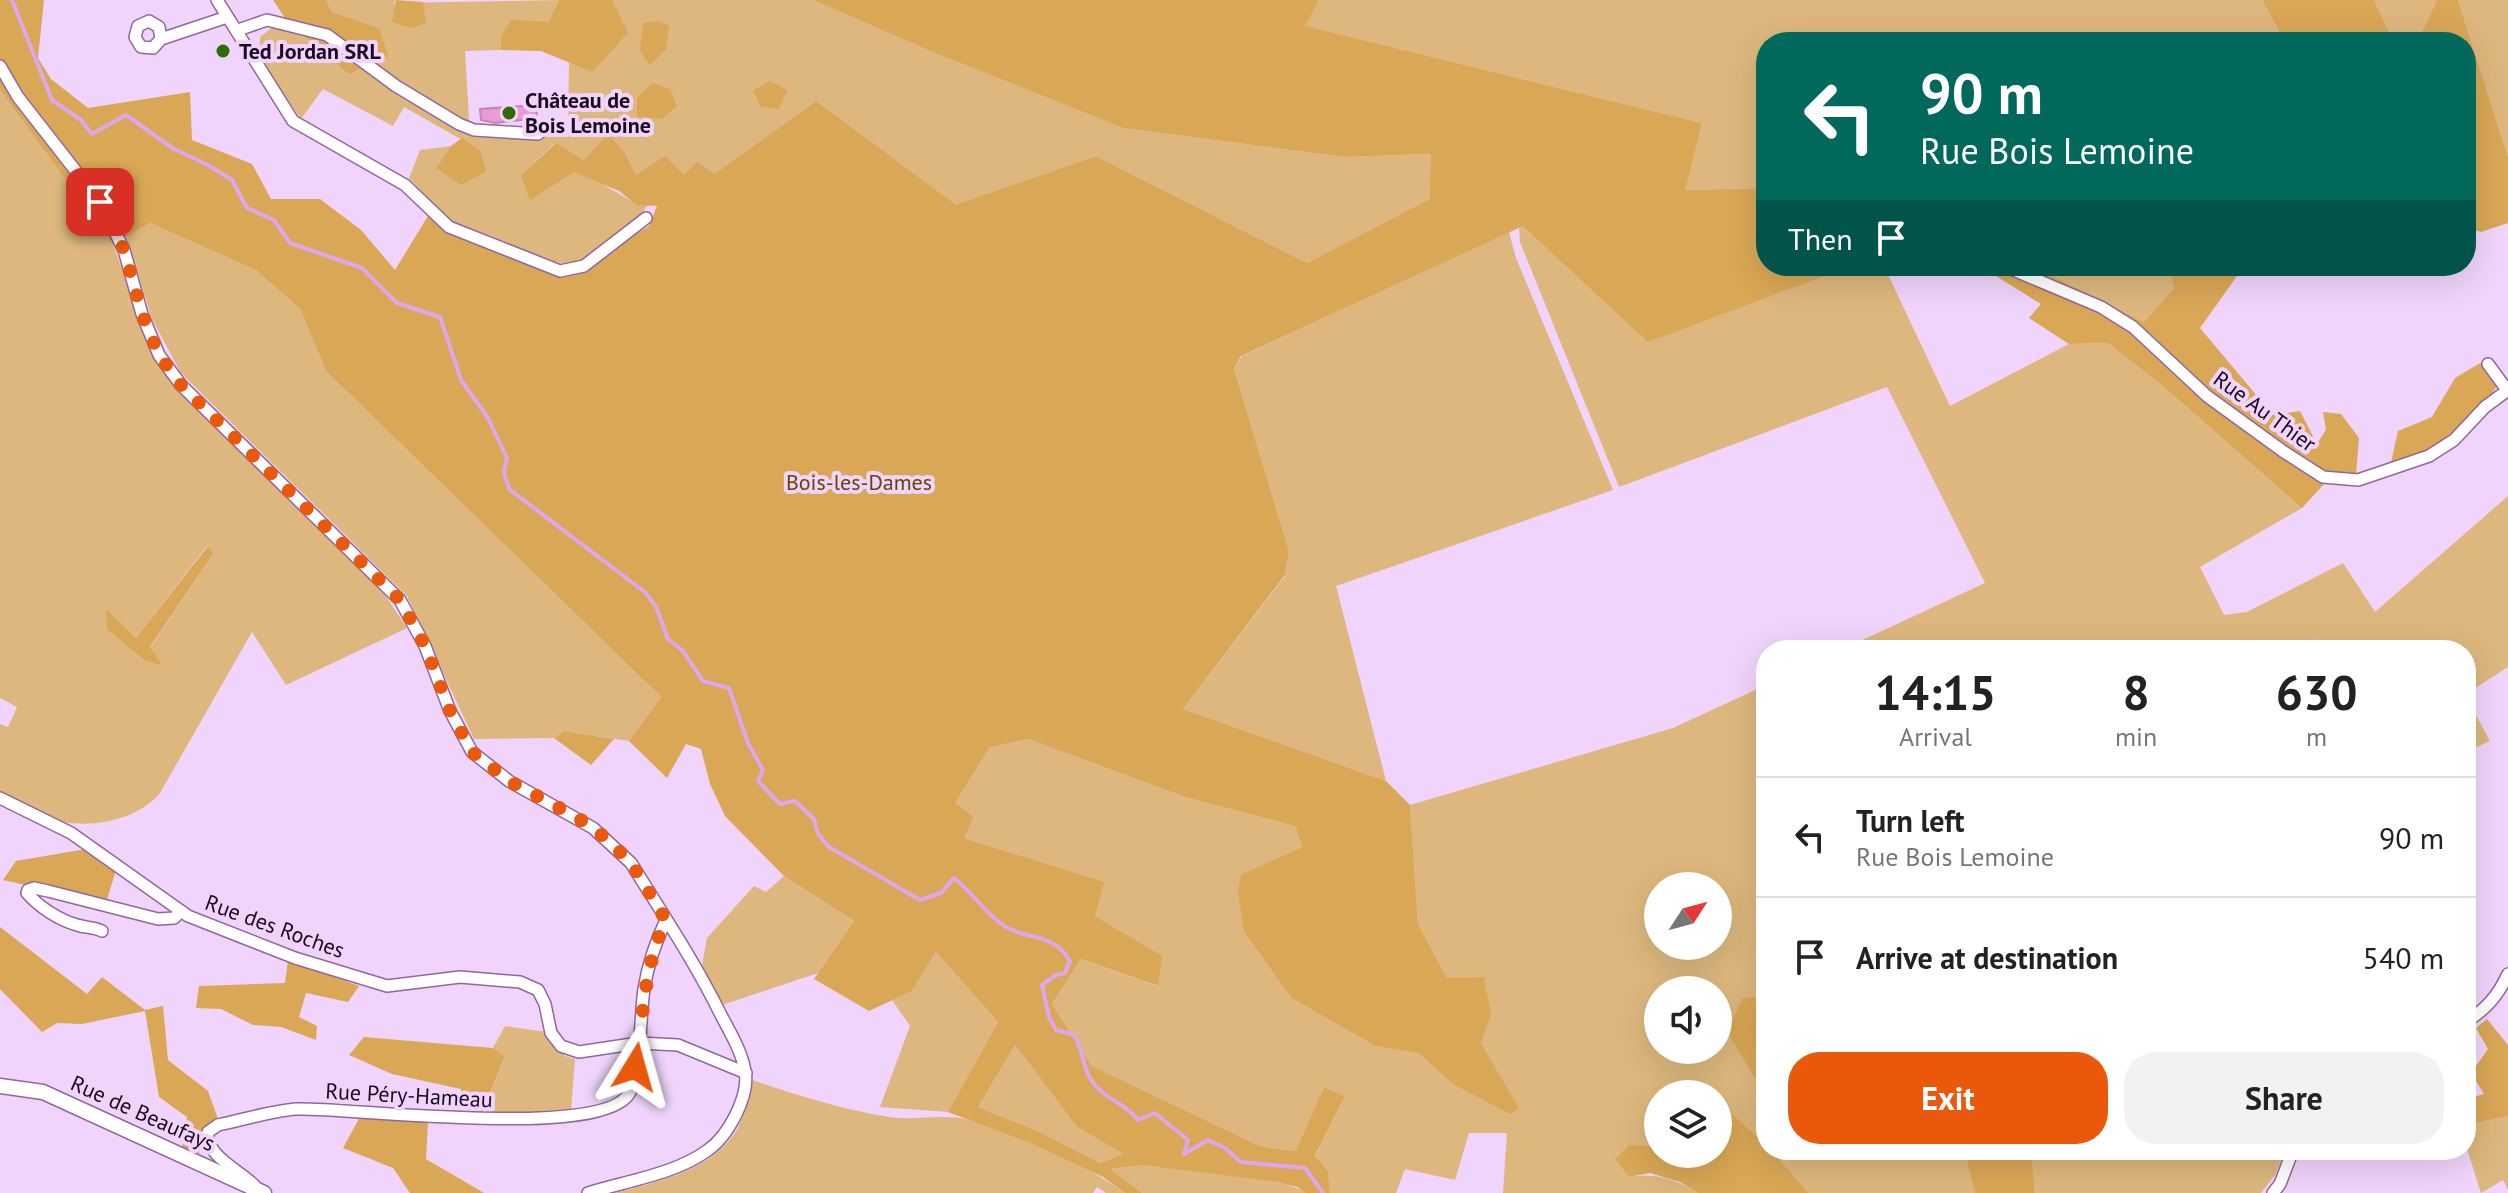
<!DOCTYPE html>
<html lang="en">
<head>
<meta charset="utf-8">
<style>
  body { margin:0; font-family:"PT Sans",sans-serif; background:#f2f2f2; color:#222; height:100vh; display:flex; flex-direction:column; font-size:30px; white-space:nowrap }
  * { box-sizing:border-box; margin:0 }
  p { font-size:26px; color:#767676 }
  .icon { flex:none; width:44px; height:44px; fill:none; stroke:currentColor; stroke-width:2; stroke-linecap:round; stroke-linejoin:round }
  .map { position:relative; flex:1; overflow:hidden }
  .details { position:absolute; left:1756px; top:640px; width:720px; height:520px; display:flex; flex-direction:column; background:#fff; border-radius:32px; box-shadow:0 8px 32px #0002 }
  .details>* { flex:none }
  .banner { position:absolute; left:1756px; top:32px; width:720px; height:244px; border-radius:32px; box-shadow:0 8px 32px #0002; background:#00695c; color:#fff; overflow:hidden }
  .needle { width:52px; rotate:54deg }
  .tools { position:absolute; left:1644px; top:872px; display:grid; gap:16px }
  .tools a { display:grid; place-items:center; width:88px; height:88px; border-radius:50%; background:#fff; box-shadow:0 8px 32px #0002; font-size:40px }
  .pin { position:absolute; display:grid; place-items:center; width:68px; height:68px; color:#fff; margin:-34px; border-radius:16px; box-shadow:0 4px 12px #0006 }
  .me { position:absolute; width:88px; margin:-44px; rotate:8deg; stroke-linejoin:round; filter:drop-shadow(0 0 6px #0008) }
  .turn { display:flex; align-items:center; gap:28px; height:168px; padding:0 32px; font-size:36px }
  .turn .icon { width:104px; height:104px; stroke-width:2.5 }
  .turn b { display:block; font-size:56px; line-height:68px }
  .then { display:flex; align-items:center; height:76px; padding:0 32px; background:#0003; gap:16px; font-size:30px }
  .eta { display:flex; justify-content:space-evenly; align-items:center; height:136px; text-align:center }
  .eta b { font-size:48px; font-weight:800; line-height:56px }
  .primary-button { display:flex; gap:16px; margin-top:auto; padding:16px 32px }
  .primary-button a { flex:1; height:92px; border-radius:32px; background:#ea580c; color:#fff; font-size:32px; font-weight:800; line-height:92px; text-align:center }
  .primary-button a+a { background:#f2f2f2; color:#222 }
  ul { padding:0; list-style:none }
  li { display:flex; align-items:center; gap:24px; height:120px; padding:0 32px; border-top:2px solid #e0e0e0 }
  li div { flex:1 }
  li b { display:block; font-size:30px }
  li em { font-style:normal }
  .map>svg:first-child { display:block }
  .green { fill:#ddb77d; fill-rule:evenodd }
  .forest { fill:#d9a756; fill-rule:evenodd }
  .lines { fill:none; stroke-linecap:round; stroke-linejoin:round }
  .stream { stroke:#dda7ef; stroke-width:4 }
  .building { fill:#e89cd3; stroke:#c585b4; stroke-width:2 }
  .minor-casing { stroke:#9266a1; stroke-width:14 }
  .tertiary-casing { stroke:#9266a1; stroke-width:17 }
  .minor { stroke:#fff; stroke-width:11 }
  .tertiary { stroke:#fff; stroke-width:14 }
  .route { stroke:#ea580c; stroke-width:14; stroke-dasharray:0 25.2 }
  .poi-dot { fill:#2d6c00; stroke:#f0d4fb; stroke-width:3 }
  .labels { text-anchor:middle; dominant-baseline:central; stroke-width:8; stroke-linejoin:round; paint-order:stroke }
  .poi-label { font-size:22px; font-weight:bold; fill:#1b0a20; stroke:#f0d4fb; text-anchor:start }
  .street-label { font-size:22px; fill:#1b0a20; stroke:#f0d4fb }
  .park-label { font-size:22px; fill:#654400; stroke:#f0d4fb }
</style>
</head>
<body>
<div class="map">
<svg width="2508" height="1193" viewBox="0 0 2508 1193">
  <rect width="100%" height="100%" fill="#f0d4fb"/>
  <g class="green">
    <path d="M326,0H396L393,3L559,0L548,22L501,37V50L465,51L470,136L568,137L569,62L592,72L612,0H813L930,51L1123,128L1344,157L1431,154V199L1307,263L1096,156L956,206L816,101L714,174L636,176L625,153L584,160L555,143L521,175C537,174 557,169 573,172C598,175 627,205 648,205L631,227L580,264L551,262L448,220L409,178L420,150L451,146L436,168L480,150L404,107L393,126L323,89L301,119L259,58L260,37L273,27L379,28L332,12Z"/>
    <polygon points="1319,0 2262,0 2285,42 1766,42 1766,188 1684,190 1702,123 1304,26"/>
    <polygon points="2374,0 2437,0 2417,42 2394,42"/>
    <polygon points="2458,0 2508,0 2508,157"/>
    <path d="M0,90L113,244L153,356L172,383L379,586L407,628L286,685L252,632L160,793C135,823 81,831 45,817C29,811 15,801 0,794V724L8,727L17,707L0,698ZM207,546L213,554L150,648L161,664L106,610L136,638Z"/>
    <polygon points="150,223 256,270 300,309 326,371 661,697 629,741 564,731 554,738 474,739 407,596 181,373 152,319 126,236"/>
    <polygon points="1523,226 1819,278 1867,266 1884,266 1950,406 2069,344 2108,343 2164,387 2302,508 2200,567 2224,615 2247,612 2343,563 2375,612 2508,496 2508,667 2466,694 2466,650 2322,650 2318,639 2298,650 1841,650 1985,583 1887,387 1619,487 1520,242 1519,228"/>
    <polygon points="1509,232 1516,258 1613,490 1336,586 1386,781 1183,709 1285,576 1289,551 1234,369 1242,356"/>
    <polygon points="2033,266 2176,266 2170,272 2174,288 2144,322"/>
    <path d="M1766,685V995L1743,998L1758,1083L1766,1086V1144L1721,1104L1718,1105V1094H1658V1154H1693V1157L1665,1163L1629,1177C1656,1173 1675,1179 1698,1193H1503L1507,1133H1469L1455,1180L1405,1169L1396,1193H1330L1328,1171L1315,1157L1345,1096L1324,1087L1297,1151L1260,1146L1092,1066L1052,1004L1081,959L1157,986L1161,956L1095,916L1103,882L964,838L955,803L989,748L1028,739L1185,797L1295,826L1302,847L1241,874L1244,932L1291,998L1375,1046L1418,1053L1453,1084L1518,1107L1481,1043L1491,1016L1447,978L1418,924L1410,805L1673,728ZM1658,886H1718V946H1658ZM1658,990H1718V1050H1658Z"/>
    <polygon points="2469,702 2490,741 2466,752 2466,704"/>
    <polygon points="784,876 854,921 818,973 722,1005 702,965 707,938 754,886 766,892"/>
    <polygon points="936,952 998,1022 948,1112 880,1107 910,1026 892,1000 912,991"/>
    <polygon points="505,1026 547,1032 565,1056 575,1059 571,1110 496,1114 482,1111 505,1058 493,1048"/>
    <polygon points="1015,1045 1077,1127 1125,1154 1100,1163 1038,1131 978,1107"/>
    <path d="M752,1080C797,1095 842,1110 889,1117C915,1121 944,1113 969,1120C1019,1133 1083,1163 1125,1193H1106L1097,1187L1093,1193H616C659,1181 714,1170 738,1128C745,1114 748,1095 752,1080Z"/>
    <polygon points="2508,1116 2508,1190 2503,1180 2481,1193 2466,1146 2466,1125"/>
    <polygon points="1771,1150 1964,1150 1975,1193 1809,1193"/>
    <polygon points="2031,1150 2286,1150 2275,1175 2261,1193 2035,1193"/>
    <path d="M1142,1165C1178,1169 1280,1174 1305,1193H1142L1109,1169Z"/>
  </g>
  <g class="forest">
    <path d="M0,0H44L38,58L51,79L88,108L190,92L192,140L252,164L271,199H320L361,230L395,270L428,216L565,277L649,226L657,206L637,205L619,191L574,172L530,200L521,175L556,143L584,160L608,134L625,153L636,175L665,156L684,175L697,162L714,174L816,101L956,205L1096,156L1307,263L1430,199L1431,154L1344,157L1123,128L930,51L813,0H1319L1305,26L1702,123L1685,190L1766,188V266H1867L1819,278L1648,342L1523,226L1241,356L1234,369L1289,551L1285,575L1183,709L1386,781L1410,805L1418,924L1447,978L1484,977L1491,1016L1481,1043L1519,1108L1510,1114L1453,1084L1418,1053L1375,1046L1291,998L1244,932L1238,892L1241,874L1302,847L1295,826L1185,797L1028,739L989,748L955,803L973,817L964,838L1104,882L1095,916L1162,956L1158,986L1081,959L1052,1004L1092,1066L1260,1146L1296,1151L1324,1087L1345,1096L1315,1156L1328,1171L1330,1193H1305L1297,1187L1273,1181L1142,1165L1110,1169L1142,1193H1125L1103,1177L1031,1143L948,1112L998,1022L936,952L912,991L869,1011L814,979L854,921L784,876L725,816L710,784L701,749L686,744L667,778L629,741L661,697L326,371L300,309L256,270L150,223L113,244L0,90ZM1015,1045L1077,1127L1124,1154L1100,1163L1038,1131L978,1107Z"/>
    <polygon points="273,0 326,0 332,12 379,28 388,56 349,74 287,21"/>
    <polygon points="396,0 423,2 426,23 411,28 392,22"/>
    <polygon points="559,0 612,0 628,33 592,72 541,51 501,50 501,37 511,20 548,22"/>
    <polygon points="2262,0 2374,0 2394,42 2285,42"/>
    <polygon points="2437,0 2458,0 2508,157 2508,223 2481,232 2466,228 2466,42 2417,42"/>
    <polygon points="658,21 669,26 666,49 650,65 640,51 643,23"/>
    <polygon points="770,81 787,90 779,109 761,107 753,91"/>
    <polygon points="653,83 670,89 677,106 662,119 637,116 637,97"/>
    <polygon points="462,138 480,150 486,171 461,185 436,168 451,146"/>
    <polygon points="1980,266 2033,266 2144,322 2174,288 2170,272 2176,266 2244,266 2200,328 2273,415 2300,411 2317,444 2326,430 2323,412 2341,414 2359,438 2356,475 2324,484 2302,508 2164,387 2108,343 2069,344 2029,318 2041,304"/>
    <polygon points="2482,362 2483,367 2498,384 2470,430 2439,452 2390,467 2398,431 2432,417 2455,378"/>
    <polygon points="208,546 213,554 150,647 162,665 146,661 107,629 106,609 136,638"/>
    <polygon points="564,731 614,739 591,765 554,738"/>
    <polygon points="86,849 116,870 106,903 3,880 16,861"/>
    <polygon points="0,927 87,994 102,977 145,1010 163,1006 168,1060 208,1091 218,1119 203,1132 199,1154 182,1147 187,1117 159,1097 145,1011 82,1024 57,1023 42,1032 0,989"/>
    <polygon points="288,960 359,986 348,1002 306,993 299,1017 317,1026 316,1040 281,1027 253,1025 221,1009 196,1008 199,986 285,983"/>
    <polygon points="1766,995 1766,1086 1758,1083 1727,1032 1743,998"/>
    <polygon points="2487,1019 2508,1045 2508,1116 2466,1125 2466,1099 2484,1094 2471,1073 2488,1049 2476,1028"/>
    <polygon points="364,1037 493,1048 505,1057 482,1111 462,1109 461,1089 392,1074 349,1055"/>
    <polygon points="1721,1104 1766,1144 1766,1150 1771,1150 1809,1193 1698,1193 1680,1182 1650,1173 1629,1177 1615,1159 1629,1145 1651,1146 1665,1163 1693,1157 1693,1154 1718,1154 1718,1105"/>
    <polygon points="360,1117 428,1122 426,1159 484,1193 410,1193 393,1168 343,1148"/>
    <polygon points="1964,1150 2031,1150 2035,1193 1975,1193"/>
  </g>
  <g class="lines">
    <path class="stream" d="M12,0L52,100L81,120L92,134L126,115L174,149L206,164L232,180L247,208L274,220L290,243L362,268L397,303L440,317L461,380L488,418L507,458L504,472L509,489L646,593L656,607L668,639L683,651L703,681L729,688L748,743L763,770L758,781L780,804L795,801L814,819L818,834L829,847L920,900L941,893L954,878C971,891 983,910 1000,923C1025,942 1052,930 1070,961L1065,973L1056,975L1042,985L1049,1017L1056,1030L1074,1035C1083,1049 1082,1064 1090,1078C1102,1099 1125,1102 1138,1120L1155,1113L1188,1140L1184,1154L1208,1140L1225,1148L1241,1162L1305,1168L1323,1193"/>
  </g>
  <polygon class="building" points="536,105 537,118 495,123 481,120 480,109"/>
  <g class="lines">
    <defs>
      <g id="minor">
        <polyline points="217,0 293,121 405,185 449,227 560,271 584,266 646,218"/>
        <polyline points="238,30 267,20 327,35 396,86 459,124 474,130 538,134 545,128"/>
        <polyline points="161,39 159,27 149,21 138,26 135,37 141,47 153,48 161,39 227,17"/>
        <path d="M0,66L18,97L100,202L124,250L142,314L159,355L181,385L400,600L425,646L450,711L472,752L509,781L593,828L631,863C662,913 695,962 721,1015C730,1032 742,1052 745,1071C750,1096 728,1136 708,1150C676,1174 626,1181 588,1193"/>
        <polyline points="2004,266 2101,307 2133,327 2207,396 2284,452 2323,477 2358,480 2429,456 2454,440 2485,407 2508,390"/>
        <polyline points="2488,364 2507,390"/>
        <polyline points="0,798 71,833 188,916 295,958 387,986 460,977 520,982 538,990 545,1004 551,1033 561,1046 579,1052 639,1043 678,1045 746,1073"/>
        <path d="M102,931C94,927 86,928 77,925C59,920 39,907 27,893L28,890L34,888L48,891L158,919L174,918L181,911"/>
        <path d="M2466,1022C2486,1009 2498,996 2508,974"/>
        <path d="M255,1186C241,1171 204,1155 208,1132L218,1125C243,1120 270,1111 296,1109C351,1107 606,1141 630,1092C641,1071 640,1015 644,989C648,964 655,943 666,920"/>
        <polyline points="2273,1193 2280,1184 2293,1150"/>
      </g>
      <polyline id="tertiary" points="0,1086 43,1092 264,1193"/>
    </defs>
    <use href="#minor" class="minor-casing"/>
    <use href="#tertiary" class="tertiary-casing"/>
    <use href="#minor" class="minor"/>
    <use href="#tertiary" class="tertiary"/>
  </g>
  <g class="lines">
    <path class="route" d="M100,202L124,250L142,314L159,355L181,385L400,600L425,646L450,711L472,752L509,781L578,818L607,839L631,863L666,920C643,968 644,1016 635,1067"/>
  </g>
  <g class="poi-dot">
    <circle cx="223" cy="51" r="8"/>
    <circle cx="509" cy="113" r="8"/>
  </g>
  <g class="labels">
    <g class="poi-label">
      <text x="239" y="51">Ted Jordan SRL</text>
      <text x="525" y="100">Château de<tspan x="525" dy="25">Bois Lemoine</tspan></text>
    </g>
    <g class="street-label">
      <text transform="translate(2265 411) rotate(36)">Rue Au Thier</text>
      <text transform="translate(275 926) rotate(20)">Rue des Roches</text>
      <text transform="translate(409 1095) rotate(3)">Rue Péry-Hameau</text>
      <text transform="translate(143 1113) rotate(24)">Rue de Beaufays</text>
    </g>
    <g class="park-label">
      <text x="859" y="482">Bois-les-Dames</text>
    </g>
  </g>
</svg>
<div class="tools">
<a><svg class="needle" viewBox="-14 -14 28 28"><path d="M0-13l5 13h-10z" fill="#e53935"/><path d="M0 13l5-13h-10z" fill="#767676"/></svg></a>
<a><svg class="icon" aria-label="sound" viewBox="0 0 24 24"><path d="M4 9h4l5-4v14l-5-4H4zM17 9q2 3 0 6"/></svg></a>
<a><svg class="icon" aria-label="layers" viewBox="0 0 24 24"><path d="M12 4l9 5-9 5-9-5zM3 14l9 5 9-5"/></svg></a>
</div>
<div class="pin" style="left:100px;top:202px;background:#d93025"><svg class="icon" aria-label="arrive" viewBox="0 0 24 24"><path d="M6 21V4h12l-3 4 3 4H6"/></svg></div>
<svg class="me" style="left:635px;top:1067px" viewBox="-20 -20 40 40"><path d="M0-17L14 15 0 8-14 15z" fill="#ea580c" stroke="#fff" stroke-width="4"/></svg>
<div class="banner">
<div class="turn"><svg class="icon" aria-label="left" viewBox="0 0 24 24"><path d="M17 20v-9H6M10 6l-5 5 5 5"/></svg><div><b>90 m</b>Rue Bois Lemoine</div></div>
<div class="then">Then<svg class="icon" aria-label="arrive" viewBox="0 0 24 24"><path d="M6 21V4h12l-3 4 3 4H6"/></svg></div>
</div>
<section class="details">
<div class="eta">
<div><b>14:15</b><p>Arrival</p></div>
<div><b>8</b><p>min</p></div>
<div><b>630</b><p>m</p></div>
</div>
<ul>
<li><svg class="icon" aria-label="left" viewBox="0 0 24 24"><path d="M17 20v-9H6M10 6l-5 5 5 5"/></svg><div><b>Turn left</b><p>Rue Bois Lemoine</p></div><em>90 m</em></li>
<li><svg class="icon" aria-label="arrive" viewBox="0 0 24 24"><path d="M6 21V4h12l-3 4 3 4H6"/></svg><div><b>Arrive at destination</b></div><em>540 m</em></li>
</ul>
<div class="primary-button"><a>Exit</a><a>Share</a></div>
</section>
</div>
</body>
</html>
